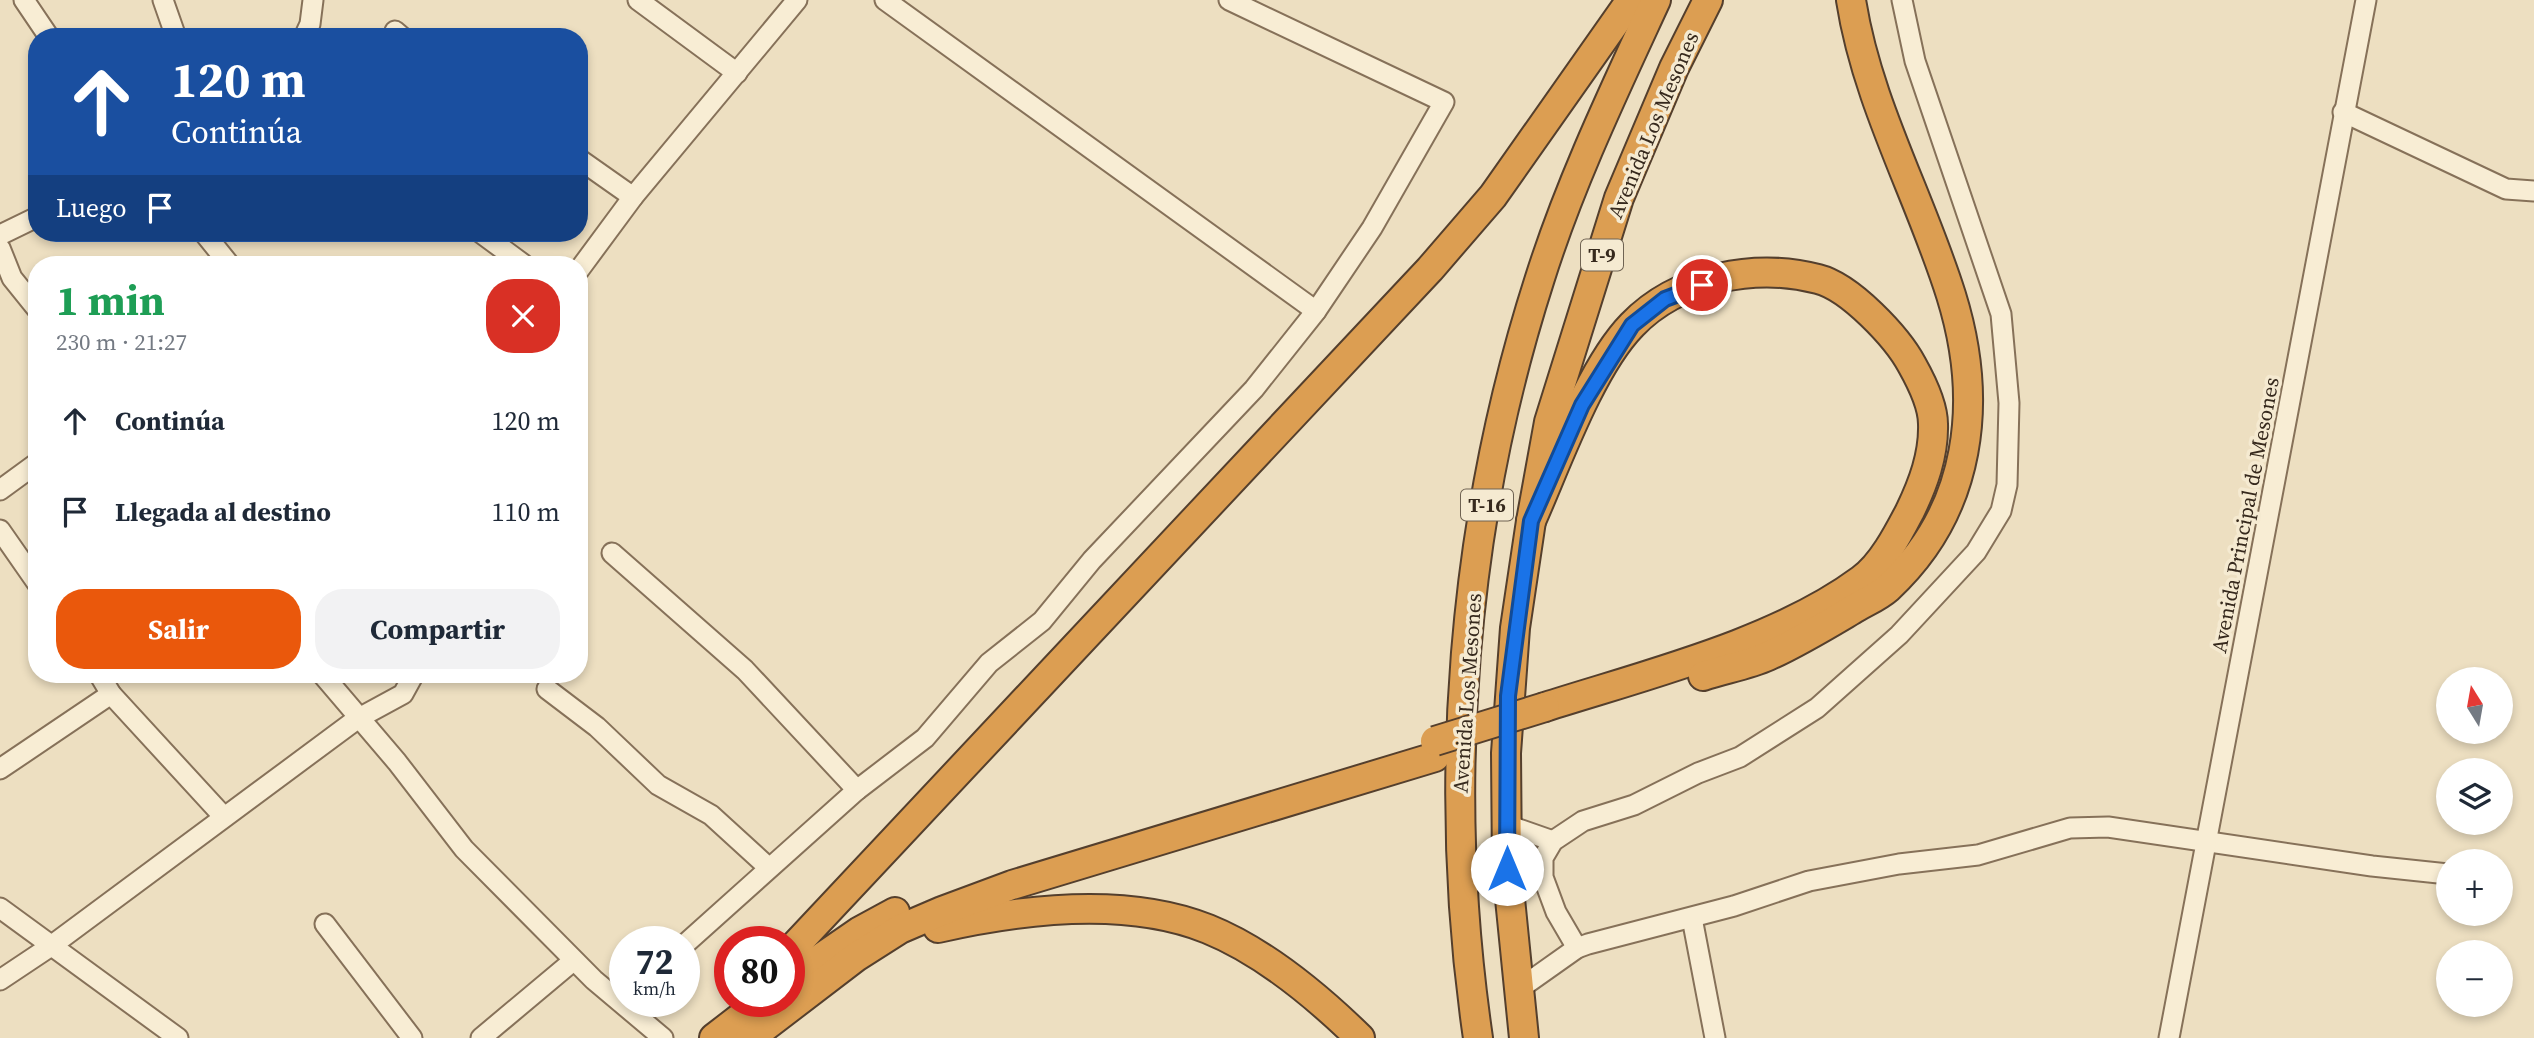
<!DOCTYPE html>
<html lang="es">
<head>
<meta charset="utf-8">
<style>
  body { margin:0; font-family:"Source Serif 4",serif; background:#f2f2f3; color:#1f2937; height:100vh; display:flex; flex-direction:column; font-size:26px; white-space:nowrap }
  * { box-sizing:border-box; margin:0 }
  p { font-size:23px; color:#747a83 }
  .icon { flex:none; width:38px; height:38px; fill:none; stroke:currentColor; stroke-width:2; stroke-linecap:round; stroke-linejoin:round }
  .map { position:relative; flex:1; overflow:hidden }
  .details { position:absolute; left:28px; top:256px; width:560px; height:427px; display:flex; flex-direction:column; background:#fff; border-radius:28px; box-shadow:0 4px 10px #0003 }
  .details>* { flex:none }
  .top-card { position:absolute; left:28px; top:28px; width:560px; height:214px; border-radius:28px; box-shadow:0 4px 10px #0003; background:#1a4fa0; color:#fff; overflow:hidden }
  .needle { width:46px; rotate:349deg }
  .controls { position:absolute; left:2436px; top:667px; display:grid; gap:14px }
  .controls a { display:grid; place-items:center; width:77px; height:77px; border-radius:50%; background:#fff; box-shadow:0 4px 10px #0003; font-size:35px }
  .speed { position:absolute; left:609px; top:926px; display:flex; gap:14px; font-size:35px; font-weight:700; text-align:center }
  .speed>* { display:grid; place-content:center; width:91px; height:91px; border-radius:50%; background:#fff; box-shadow:0 4px 10px #0003; line-height:1 }
  .speed small { font-size:18px; font-weight:400 }
  .speed .limit { border:10px solid #d22; background:#fff; color:#111 }
  .pin { position:absolute; display:grid; place-items:center; width:60px; height:60px; color:#fff; margin:-30px; border:4px solid #fff; border-radius:50%; box-shadow:0 2px 7px #0007 }
  .me { position:absolute; width:77px; margin:-38px; rotate:0deg; stroke-linejoin:round; filter:drop-shadow(0 0 5px #0008) }
  .turn { display:flex; align-items:center; gap:24px; height:147px; padding:0 28px; font-size:32px }
  .turn .icon { width:91px; height:91px; stroke-width:2.5 }
  .turn b { display:block; font-size:49px; line-height:60px }
  .then { display:flex; align-items:center; height:66px; padding:0 28px; background:#0003; gap:14px; font-size:26px }
  .round { display:grid; place-items:center; flex:none; width:74px; height:74px; border-radius:28px; background:#f2f2f3 }
  .overview { display:flex; align-items:center; justify-content:space-between; height:119px; padding:0 28px }
  h1 { font-size:42px; font-weight:700; line-height:52px; color:#1e9e55 }
  .button { display:flex; gap:14px; margin-top:auto; padding:14px 28px }
  .button a { flex:1; height:80px; border-radius:28px; background:#ea580c; color:#fff; font-size:28px; font-weight:700; line-height:80px; text-align:center }
  .button a+a { background:#f2f2f3; color:#1f2937 }
  ul { padding:0; list-style:none }
  li { display:flex; align-items:center; gap:21px; height:91px; padding:0 28px }
  li div { flex:1 }
  li b { display:block; font-size:26px }
  li em { font-style:normal }
  .map>svg:first-child { display:block }
  .lines { fill:none; stroke-linecap:round; stroke-linejoin:round }
  .minor-casing { stroke:#867159; stroke-width:23 }
  .highway-casing { stroke:#543f2d; stroke-width:32 }
  .minor { stroke:#f8edd4; stroke-width:19 }
  .highway { stroke:#dc9e52; stroke-width:28 }
  .highway-bridge-casing { stroke:#543f2d; stroke-width:32; stroke-linecap:butt }
  .highway-bridge { stroke:#dc9e52; stroke-width:28 }
  .route-casing { stroke:#114b97; stroke-width:18 }
  .route { stroke:#1a73e8; stroke-width:12 }
  .labels { text-anchor:middle; dominant-baseline:central; stroke-width:7; stroke-linejoin:round; paint-order:stroke }
  .shield { fill:#f5ead1; stroke:#6f6353; stroke-width:2 }
  .shield-label { font-size:19px; font-weight:bold; fill:#36291d }
  .street-label { font-size:21px; fill:#36291d; stroke:#f5ead1 }
</style>
</head>
<body>
<div class="map">
<svg width="2534" height="1038" viewBox="0 0 2534 1038">
  <rect width="100%" height="100%" fill="#eddfc1"/>
  <g class="lines">
    <defs>
      <g id="minor">
        <polyline points="24,0 49,37"/>
        <polyline points="163,0 176,37"/>
        <polyline points="638,0 737,73"/>
        <polyline points="885,0 1316,311"/>
        <polyline points="395,31 402,37"/>
        <polyline points="304,37 310,24 313,0"/>
        <polyline points="2343,112 2506,189 2534,191"/>
        <polyline points="579,159 633,197"/>
        <polyline points="204,233 229,264"/>
        <polyline points="481,233 523,264"/>
        <polyline points="0,235 37,217"/>
        <polyline points="0,248 12,278 37,309"/>
        <polyline points="579,270 633,197 797,0"/>
        <polyline points="0,490 37,463"/>
        <polyline points="0,530 37,583"/>
        <polyline points="612,553 745,670 857,790"/>
        <polyline points="99,674 111,694 224,817"/>
        <polyline points="322,674 397,762 464,849 594,980 663,1038"/>
        <polyline points="547,689 597,727 658,785 711,815 768,867"/>
        <polyline points="0,769 111,694"/>
        <polyline points="1507,825 1553,841"/>
        <polyline points="0,908 178,1038"/>
        <polyline points="1692,918 1715,1038"/>
        <polyline points="325,924 412,1038"/>
        <polyline points="684,945 857,790 925,738 989,663 1042,621 1092,560 1254,389 1316,311 1372,228 1444,102 1229,0"/>
        <polyline points="1577,948 1556,912 1543,877 1543,858 1553,841 1583,821 1634,805 1698,773 1740,757 1817,708 1899,635 1976,552 2001,511 2007,485 2009,403 2001,314 1915,61 1902,0"/>
        <polyline points="0,980 51,946 357,719 403,694 414,674"/>
        <polyline points="1519,989 1577,948 1588,944 1734,906 1809,881 1899,864 1978,855 2070,828 2108,827 2372,866 2448,874"/>
        <polyline points="481,1038 573,961"/>
        <polyline points="2169,1038 2366,0"/>
      </g>
      <g id="highway">
        <path d="M1531,521C1556,465 1590,368 1632,325C1678,277 1756,263 1818,279C1850,287 1897,337 1912,365C1921,381 1933,405 1933,424C1934,455 1923,484 1910,511C1898,534 1882,565 1861,580C1776,643 1645,675 1545,707"/>
        <path d="M1703,676C1724,669 1748,665 1768,656C1797,643 1825,626 1852,610C1863,603 1878,597 1888,588C1972,510 1984,401 1951,295C1920,196 1867,103 1851,0"/>
        <path d="M938,928C1022,909 1126,896 1208,929C1265,952 1317,996 1360,1038"/>
        <polyline points="789,952 1430,269 1493,196 1631,0"/>
        <polyline points="789,980 860,931 895,912"/>
        <polyline points="714,1038 762,1001"/>
        <polyline points="750,1038 856,957 900,929 942,911 1012,885 1435,757"/>
        <path d="M1478,1038C1441,786 1462,520 1540,278C1570,183 1614,91 1656,0"/>
        <polyline points="1524,1038 1507,869 1506,753 1515,628 1531,521 1549,422 1619,198 1674,68 1708,0"/>
      </g>
    </defs>
    <use href="#minor" class="minor-casing"/>
    <use href="#highway" class="highway-casing"/>
    <use href="#minor" class="minor"/>
    <use href="#highway" class="highway"/>
    <defs>
      <polyline id="highway-bridge" points="1435,741 1545,707"/>
    </defs>
    <use href="#highway-bridge" class="highway-bridge-casing"/>
    <use href="#highway-bridge" class="highway-bridge"/>
  </g>
  <g class="lines">
    <defs>
      <polyline id="route" points="1507,869 1508,696 1531,521 1582,405 1632,325 1665,299 1702,285"/>
    </defs>
    <use href="#route" class="route-casing"/>
    <use href="#route" class="route"/>
  </g>
  <g class="labels">
    <g class="shield">
      <rect x="1581" y="239.5" width="42" height="31" rx="5"/>
      <rect x="1461" y="489.5" width="52" height="31" rx="5"/>
    </g>
    <g class="shield-label">
      <text x="1602" y="255">T-9</text>
      <text x="1487" y="505">T-16</text>
    </g>
    <g class="street-label">
      <text transform="translate(1653 125) rotate(-67)">Avenida Los Mesones</text>
      <text transform="translate(2245 515) rotate(-79)">Avenida Principal de Mesones</text>
      <text transform="translate(1467 693) rotate(-86)">Avenida Los Mesones</text>
    </g>
  </g>
</svg>
<div class="controls">
<a><svg class="needle" viewBox="-14 -14 28 28"><path d="M0-13l5 13h-10z" fill="#e53935"/><path d="M0 13l5-13h-10z" fill="#747a83"/></svg></a>
<a><svg class="icon" aria-label="layers" viewBox="0 0 24 24"><path d="M12 4l9 5-9 5-9-5zM3 14l9 5 9-5"/></svg></a>
<a>+</a>
<a>−</a>
</div>
<div class="speed"><div>72<small>km/h</small></div><div class="limit">80</div></div>
<div class="pin" style="left:1702px;top:285px;background:#d93025"><svg class="icon" aria-label="arrive" viewBox="0 0 24 24"><path d="M6 21V4h12l-3 4 3 4H6"/></svg></div>
<svg class="me" style="left:1507px;top:869px" viewBox="-20 -20 40 40"><circle r="19" fill="#fff"/><path d="M0-13L10 11 0 6-10 11z" fill="#1a73e8"/></svg>
<div class="top-card">
<div class="turn"><svg class="icon" aria-label="ahead" viewBox="0 0 24 24"><path d="M12 20V5M6 11l6-6 6 6"/></svg><div><b>120 m</b>Continúa</div></div>
<div class="then">Luego<svg class="icon" aria-label="arrive" viewBox="0 0 24 24"><path d="M6 21V4h12l-3 4 3 4H6"/></svg></div>
</div>
<section class="details">
<div class="overview"><div><h1>1 min</h1><p>230 m · 21:27</p></div><a class="round" style="background:#d93025;color:#fff"><svg class="icon" aria-label="close" viewBox="0 0 24 24"><path d="M6 6l12 12M18 6L6 18"/></svg></a></div>
<ul>
<li><svg class="icon" aria-label="ahead" viewBox="0 0 24 24"><path d="M12 20V5M6 11l6-6 6 6"/></svg><div><b>Continúa</b></div><em>120 m</em></li>
<li><svg class="icon" aria-label="arrive" viewBox="0 0 24 24"><path d="M6 21V4h12l-3 4 3 4H6"/></svg><div><b>Llegada al destino</b></div><em>110 m</em></li>
</ul>
<div class="button"><a>Salir</a><a>Compartir</a></div>
</section>
</div>
</body>
</html>
